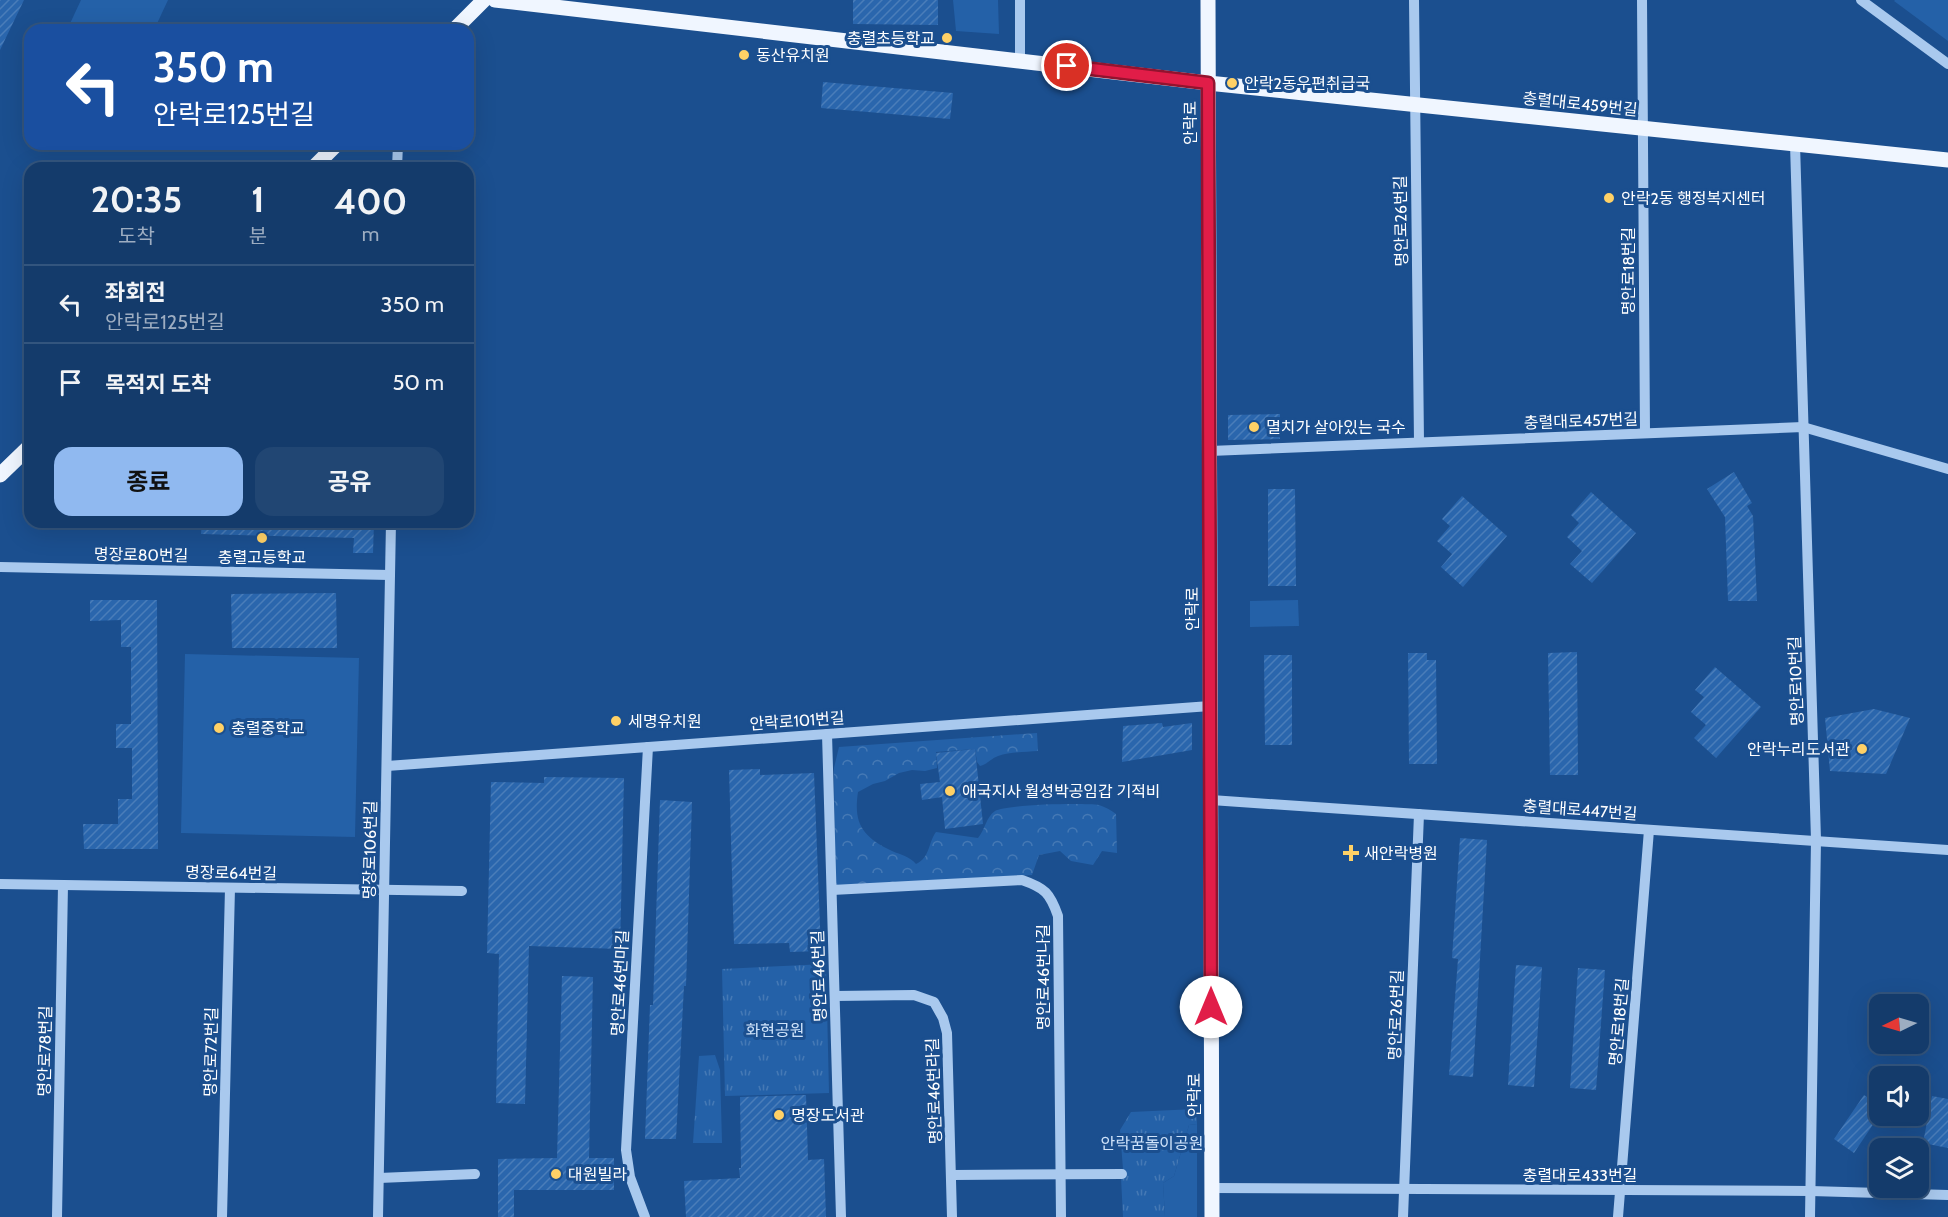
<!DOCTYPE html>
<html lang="ko">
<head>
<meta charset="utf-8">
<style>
  body { margin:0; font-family:Cabin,"Noto Sans KR",sans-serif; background:#214673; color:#f1f3f6; height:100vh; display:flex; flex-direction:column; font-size:22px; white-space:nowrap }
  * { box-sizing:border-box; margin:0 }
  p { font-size:20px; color:#9dadc1 }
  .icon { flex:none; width:33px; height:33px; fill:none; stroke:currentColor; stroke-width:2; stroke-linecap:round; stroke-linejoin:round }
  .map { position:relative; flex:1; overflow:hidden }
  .drawer { position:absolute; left:24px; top:162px; width:450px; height:366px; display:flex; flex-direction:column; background:#143b6b; border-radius:18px; box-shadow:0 6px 24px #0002,0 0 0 2px #33557e }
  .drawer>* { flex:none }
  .guide { position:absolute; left:24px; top:24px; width:450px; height:126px; border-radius:18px; box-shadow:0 6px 24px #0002,0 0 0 2px #33557e; background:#1a4fa0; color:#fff; overflow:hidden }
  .needle { width:39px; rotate:265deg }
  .controls { position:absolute; left:1869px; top:994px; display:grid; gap:12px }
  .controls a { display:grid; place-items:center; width:60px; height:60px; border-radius:12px; background:#143b6b; box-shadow:0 6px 24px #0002,0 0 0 2px #33557e; font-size:30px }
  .pin { position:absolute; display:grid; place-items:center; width:51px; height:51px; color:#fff; margin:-26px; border:3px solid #fff; border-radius:50%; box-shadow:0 2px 6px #0007 }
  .me { position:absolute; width:66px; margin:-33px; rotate:0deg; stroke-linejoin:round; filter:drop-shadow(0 0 4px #0008) }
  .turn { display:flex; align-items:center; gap:21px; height:126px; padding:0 30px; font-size:27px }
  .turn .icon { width:78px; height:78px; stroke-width:2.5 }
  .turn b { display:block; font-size:42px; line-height:51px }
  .eta { display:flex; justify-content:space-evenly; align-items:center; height:102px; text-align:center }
  .eta b { font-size:36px; font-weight:700; line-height:42px }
  .cta { display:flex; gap:12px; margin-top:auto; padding:12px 30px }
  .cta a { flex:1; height:69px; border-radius:18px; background:#90b9f0; color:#111; font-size:24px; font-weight:700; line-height:69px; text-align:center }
  .cta a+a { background:#214673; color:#f1f3f6 }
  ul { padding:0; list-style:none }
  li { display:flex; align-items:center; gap:18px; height:78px; padding:0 30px; border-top:2px solid #33557e }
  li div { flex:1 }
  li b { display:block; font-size:22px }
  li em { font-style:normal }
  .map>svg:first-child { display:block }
  .green { fill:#2461a8 }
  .forest { fill:url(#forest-crowns) }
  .park { fill:url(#park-tufts) }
  .building { fill:url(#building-hatch) }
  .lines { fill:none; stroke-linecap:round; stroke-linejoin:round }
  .minor { stroke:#a9c9ee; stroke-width:10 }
  .major { stroke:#f0f6ff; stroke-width:15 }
  .route-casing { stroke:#92132f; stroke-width:15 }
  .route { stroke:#e11d48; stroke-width:10 }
  .poi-dot { fill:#ffd166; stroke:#1b4f8f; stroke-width:2 }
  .labels { text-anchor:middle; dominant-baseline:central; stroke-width:6; stroke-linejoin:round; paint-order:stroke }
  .poi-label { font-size:16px; fill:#fff; stroke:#1b4f8f; text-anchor:start }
  .street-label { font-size:16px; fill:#fff; stroke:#1b4f8f }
  .park-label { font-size:16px; fill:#cfe3fa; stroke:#1b4f8f }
</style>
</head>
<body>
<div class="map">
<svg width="1948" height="1217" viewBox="0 0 1948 1217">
  <defs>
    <pattern id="forest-crowns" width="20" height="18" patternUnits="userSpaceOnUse" patternTransform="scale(1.5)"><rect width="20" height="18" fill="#2461a8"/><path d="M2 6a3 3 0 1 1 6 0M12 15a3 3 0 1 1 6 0" fill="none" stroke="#4579b5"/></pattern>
    <pattern id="park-tufts" width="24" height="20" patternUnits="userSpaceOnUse" patternTransform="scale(1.5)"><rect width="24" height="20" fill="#2461a8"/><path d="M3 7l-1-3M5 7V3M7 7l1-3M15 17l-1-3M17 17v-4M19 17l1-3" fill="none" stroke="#4579b5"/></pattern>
    <pattern id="building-hatch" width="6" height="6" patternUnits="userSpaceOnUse" patternTransform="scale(1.5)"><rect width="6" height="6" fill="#2a66ad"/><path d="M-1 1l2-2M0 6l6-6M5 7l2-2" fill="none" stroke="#4a7db9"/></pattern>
  </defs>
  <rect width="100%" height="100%" fill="#1b4f8f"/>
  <g class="green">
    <polygon points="81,0 168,0 154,30 67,30"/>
    <polygon points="953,0 998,0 999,34 956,31"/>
    <polygon points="1895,0 1948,0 1948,41 1894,1"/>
    <polygon points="1298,600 1299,626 1250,627 1250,601"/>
    <polygon points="185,654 359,658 355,837 181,833"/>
    <polygon points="1197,1124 1197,1217 1165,1217 1163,1183 1174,1176 1189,1125"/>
  </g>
  <path class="forest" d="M1037,733L1038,751C1025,752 1010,752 998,756C990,759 988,764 980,766L977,762L975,749L936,752L937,768L925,771L912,770L899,773L885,781L873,784L858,792C853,824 863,837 892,851C901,855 909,856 916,864C930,858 928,843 936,832L978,838C985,830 986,817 995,811C1007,804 1084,803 1099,805C1105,807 1111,810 1116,814L1117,853L1102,851L1093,865L1071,861L1060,851L1039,855L1032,875L835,887L834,768L839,747Z"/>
  <g class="park">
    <polygon points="826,964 829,1093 725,1096 722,969"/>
    <polygon points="715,1055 720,1070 722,1143 693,1143 699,1056"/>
    <polygon points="1196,1109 1197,1124 1189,1125 1174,1176 1163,1183 1165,1217 1123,1217 1121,1177 1123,1169 1120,1130 1131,1112"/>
  </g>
  <g class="building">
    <polygon points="0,0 24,0 0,50"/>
    <polygon points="853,0 938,0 938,25 853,24"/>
    <polygon points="823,82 953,93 950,119 821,108"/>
    <polygon points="1280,414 1280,439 1228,440 1228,415"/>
    <polygon points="1734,472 1752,503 1747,506 1753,516 1757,601 1728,601 1725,517 1707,489"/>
    <polygon points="1268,489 1295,489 1296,586 1268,586"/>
    <polygon points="1591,492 1636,533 1592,583 1570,564 1582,551 1567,537 1579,523 1571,515"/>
    <polygon points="1462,496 1507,536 1463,587 1441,567 1452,554 1437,541 1450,526 1442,519"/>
    <polygon points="202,522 374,522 373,553 353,553 354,538 201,534"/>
    <polygon points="336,593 337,648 232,648 231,594"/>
    <polygon points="90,600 157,600 158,849 84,849 83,824 118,824 118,799 132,799 132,748 116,748 116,724 131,724 131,647 121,647 121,620 90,621"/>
    <polygon points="1577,652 1578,775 1550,775 1548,653"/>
    <polygon points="1408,653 1427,653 1427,660 1436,660 1437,764 1409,764"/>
    <polygon points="1264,655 1292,655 1292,745 1265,745"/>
    <polygon points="1715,667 1761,707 1716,758 1694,738 1706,725 1691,712 1704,697 1695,690"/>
    <polygon points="1874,709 1910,718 1886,774 1830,771 1825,718"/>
    <polygon points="1162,723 1163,727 1192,723 1192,750 1122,762 1123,726"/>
    <polygon points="975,749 983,824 945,829 942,797 922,800 920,784 940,782 936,753"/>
    <polygon points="760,769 760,775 814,773 821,951 790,952 789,943 734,944 729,770"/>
    <polygon points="544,777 624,778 620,949 529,946 525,1104 496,1103 499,954 487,953 491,782 544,783"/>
    <polygon points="660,800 692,802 686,986 684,986 676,1139 645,1139 650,1005 653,1005"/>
    <polygon points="1460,838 1487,840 1473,1077 1449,1075 1458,959 1452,958"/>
    <polygon points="1516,965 1542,967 1534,1087 1508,1085"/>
    <polygon points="1578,968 1605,970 1596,1090 1570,1088"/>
    <polygon points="562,976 593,977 589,1158 614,1158 614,1190 514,1190 514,1217 498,1217 498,1159 557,1158"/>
    <polygon points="806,1095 808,1160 824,1159 826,1217 686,1217 684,1181 740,1178 739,1168 741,1168 740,1097"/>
    <polygon points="1864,1095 1880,1106 1880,1114 1854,1153 1834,1139"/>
    <polygon points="1932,1096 1948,1099 1948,1148 1923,1143"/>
  </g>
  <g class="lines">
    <g class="minor">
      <polyline points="1414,0 1419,442"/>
      <polyline points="1642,0 1645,433"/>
      <polyline points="1861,0 1948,64"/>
      <polyline points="1020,61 1020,0"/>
      <polyline points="1795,144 1816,840 1810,1217"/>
      <polyline points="397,168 398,144"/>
      <polyline points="1210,451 1803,427 1948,469"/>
      <polyline points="0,567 390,575"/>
      <polyline points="827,734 841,1217"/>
      <polyline points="387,766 1210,706"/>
      <polyline points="1211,800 1948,850"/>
      <polyline points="0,884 462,891"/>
      <path d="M832,890L1022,880C1045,888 1050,893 1058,916L1061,1217"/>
      <polyline points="835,996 914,995 934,1002 943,1018 947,1033 952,1217"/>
      <polyline points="952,1175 1122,1174"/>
      <polyline points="379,1178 475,1174"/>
      <polyline points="1212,1188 1811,1191 1948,1195"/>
      <polyline points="57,1217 63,885"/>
      <polyline points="222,1217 230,888"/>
      <polyline points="378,1217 391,522"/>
      <polyline points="645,1217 630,1177 626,1150 648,747"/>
      <polyline points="1403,1217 1419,814"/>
      <polyline points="1618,1217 1649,830"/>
    </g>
    <g class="major">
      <polyline points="495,0 1208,83 1948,160"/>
      <polyline points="1208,0 1212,1217"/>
      <polyline points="454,30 484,0"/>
      <polyline points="313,168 337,144"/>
      <polyline points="0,475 30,446"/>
    </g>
  </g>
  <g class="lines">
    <defs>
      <polyline id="route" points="1067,66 1208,83 1211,1007"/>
    </defs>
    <use href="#route" class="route-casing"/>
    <use href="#route" class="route"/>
  </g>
  <g class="poi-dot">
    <circle cx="947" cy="38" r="6"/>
    <circle cx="744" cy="55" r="6"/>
    <circle cx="1232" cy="83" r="6"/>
    <circle cx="1609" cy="198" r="6"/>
    <circle cx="1254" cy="427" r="6"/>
    <circle cx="262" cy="538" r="6"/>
    <circle cx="616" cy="721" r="6"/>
    <circle cx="219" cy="728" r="6"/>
    <circle cx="1862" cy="749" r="6"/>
    <circle cx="950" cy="791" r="6"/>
    <path d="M1348 844h6v6h6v6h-6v6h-6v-6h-6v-6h6z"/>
    <circle cx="779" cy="1115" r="6"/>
    <circle cx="556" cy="1174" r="6"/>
  </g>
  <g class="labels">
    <g class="poi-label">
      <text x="935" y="38" text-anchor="end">충렬초등학교</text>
      <text x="756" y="55">동산유치원</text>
      <text x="1244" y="83">안락2동우편취급국</text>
      <text x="1621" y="198">안락2동 행정복지센터</text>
      <text x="1266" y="427">멸치가 살아있는 국수</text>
      <text x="262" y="557" text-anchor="middle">충렬고등학교</text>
      <text x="628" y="721">세명유치원</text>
      <text x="231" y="728">충렬중학교</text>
      <text x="1850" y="749" text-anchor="end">안락누리도서관</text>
      <text x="962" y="791">애국지사 월성박공임갑 기적비</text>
      <text x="1364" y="853">새안락병원</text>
      <text x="791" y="1115">명장도서관</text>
      <text x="568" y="1174">대원빌라</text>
    </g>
    <g class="street-label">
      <text transform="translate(1580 104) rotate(6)">충렬대로459번길</text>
      <text transform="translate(1190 123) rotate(-90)">안락로</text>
      <text transform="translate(1401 221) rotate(-91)">명안로26번길</text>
      <text transform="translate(1628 271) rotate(-90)">명안로18번길</text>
      <text transform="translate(1581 421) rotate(-2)">충렬대로457번길</text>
      <text transform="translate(141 555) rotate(1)">명장로80번길</text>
      <text transform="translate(1192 609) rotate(-90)">안락로</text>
      <text transform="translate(1796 681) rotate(-92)">명안로10번길</text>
      <text transform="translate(797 721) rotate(-4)">안락로101번길</text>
      <text transform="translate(1580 810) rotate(4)">충렬대로447번길</text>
      <text transform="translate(370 850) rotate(-89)">명장로106번길</text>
      <text transform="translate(231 873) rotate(1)">명장로64번길</text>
      <text transform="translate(819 976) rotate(-92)">명안로46번길</text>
      <text transform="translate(1043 977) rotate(-90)">명안로46번나길</text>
      <text transform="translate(620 983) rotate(-87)">명안로46번마길</text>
      <text transform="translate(1396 1015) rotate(-88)">명안로26번길</text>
      <text transform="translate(1619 1022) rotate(-85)">명안로18번길</text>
      <text transform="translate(45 1051) rotate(-89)">명안로78번길</text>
      <text transform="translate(211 1052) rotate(-89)">명안로72번길</text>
      <text transform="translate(934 1091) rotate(-92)">명안로46번라길</text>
      <text transform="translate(1194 1095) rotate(-90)">안락로</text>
      <text x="1580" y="1175">충렬대로433번길</text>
    </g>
    <g class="park-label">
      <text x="775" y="1030">화현공원</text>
      <text x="1152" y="1143">안락꿈돌이공원</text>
    </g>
  </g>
</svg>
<div class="controls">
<a><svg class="needle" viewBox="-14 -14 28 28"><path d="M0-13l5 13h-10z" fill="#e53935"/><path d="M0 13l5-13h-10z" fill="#9dadc1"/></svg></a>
<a><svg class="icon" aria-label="sound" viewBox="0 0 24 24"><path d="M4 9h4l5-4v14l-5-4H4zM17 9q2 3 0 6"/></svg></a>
<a><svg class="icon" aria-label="layers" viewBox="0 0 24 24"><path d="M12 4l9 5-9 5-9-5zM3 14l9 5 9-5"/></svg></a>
</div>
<div class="pin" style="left:1067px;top:66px;background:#d93025"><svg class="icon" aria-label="arrive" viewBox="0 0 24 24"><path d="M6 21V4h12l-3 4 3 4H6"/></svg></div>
<svg class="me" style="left:1211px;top:1007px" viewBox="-20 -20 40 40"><circle r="19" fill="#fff"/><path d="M0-13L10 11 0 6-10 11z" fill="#e11d48"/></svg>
<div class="guide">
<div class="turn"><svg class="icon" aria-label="left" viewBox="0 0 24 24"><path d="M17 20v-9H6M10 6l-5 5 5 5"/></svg><div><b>350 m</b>안락로125번길</div></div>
</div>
<section class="drawer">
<div class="eta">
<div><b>20:35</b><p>도착</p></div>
<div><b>1</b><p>분</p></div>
<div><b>400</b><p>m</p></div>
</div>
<ul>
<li><svg class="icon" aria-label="left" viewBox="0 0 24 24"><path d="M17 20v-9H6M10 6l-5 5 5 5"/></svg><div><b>좌회전</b><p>안락로125번길</p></div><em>350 m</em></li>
<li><svg class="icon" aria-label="arrive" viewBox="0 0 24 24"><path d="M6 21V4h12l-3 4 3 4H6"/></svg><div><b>목적지 도착</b></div><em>50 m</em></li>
</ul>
<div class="cta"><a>종료</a><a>공유</a></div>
</section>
</div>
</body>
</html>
